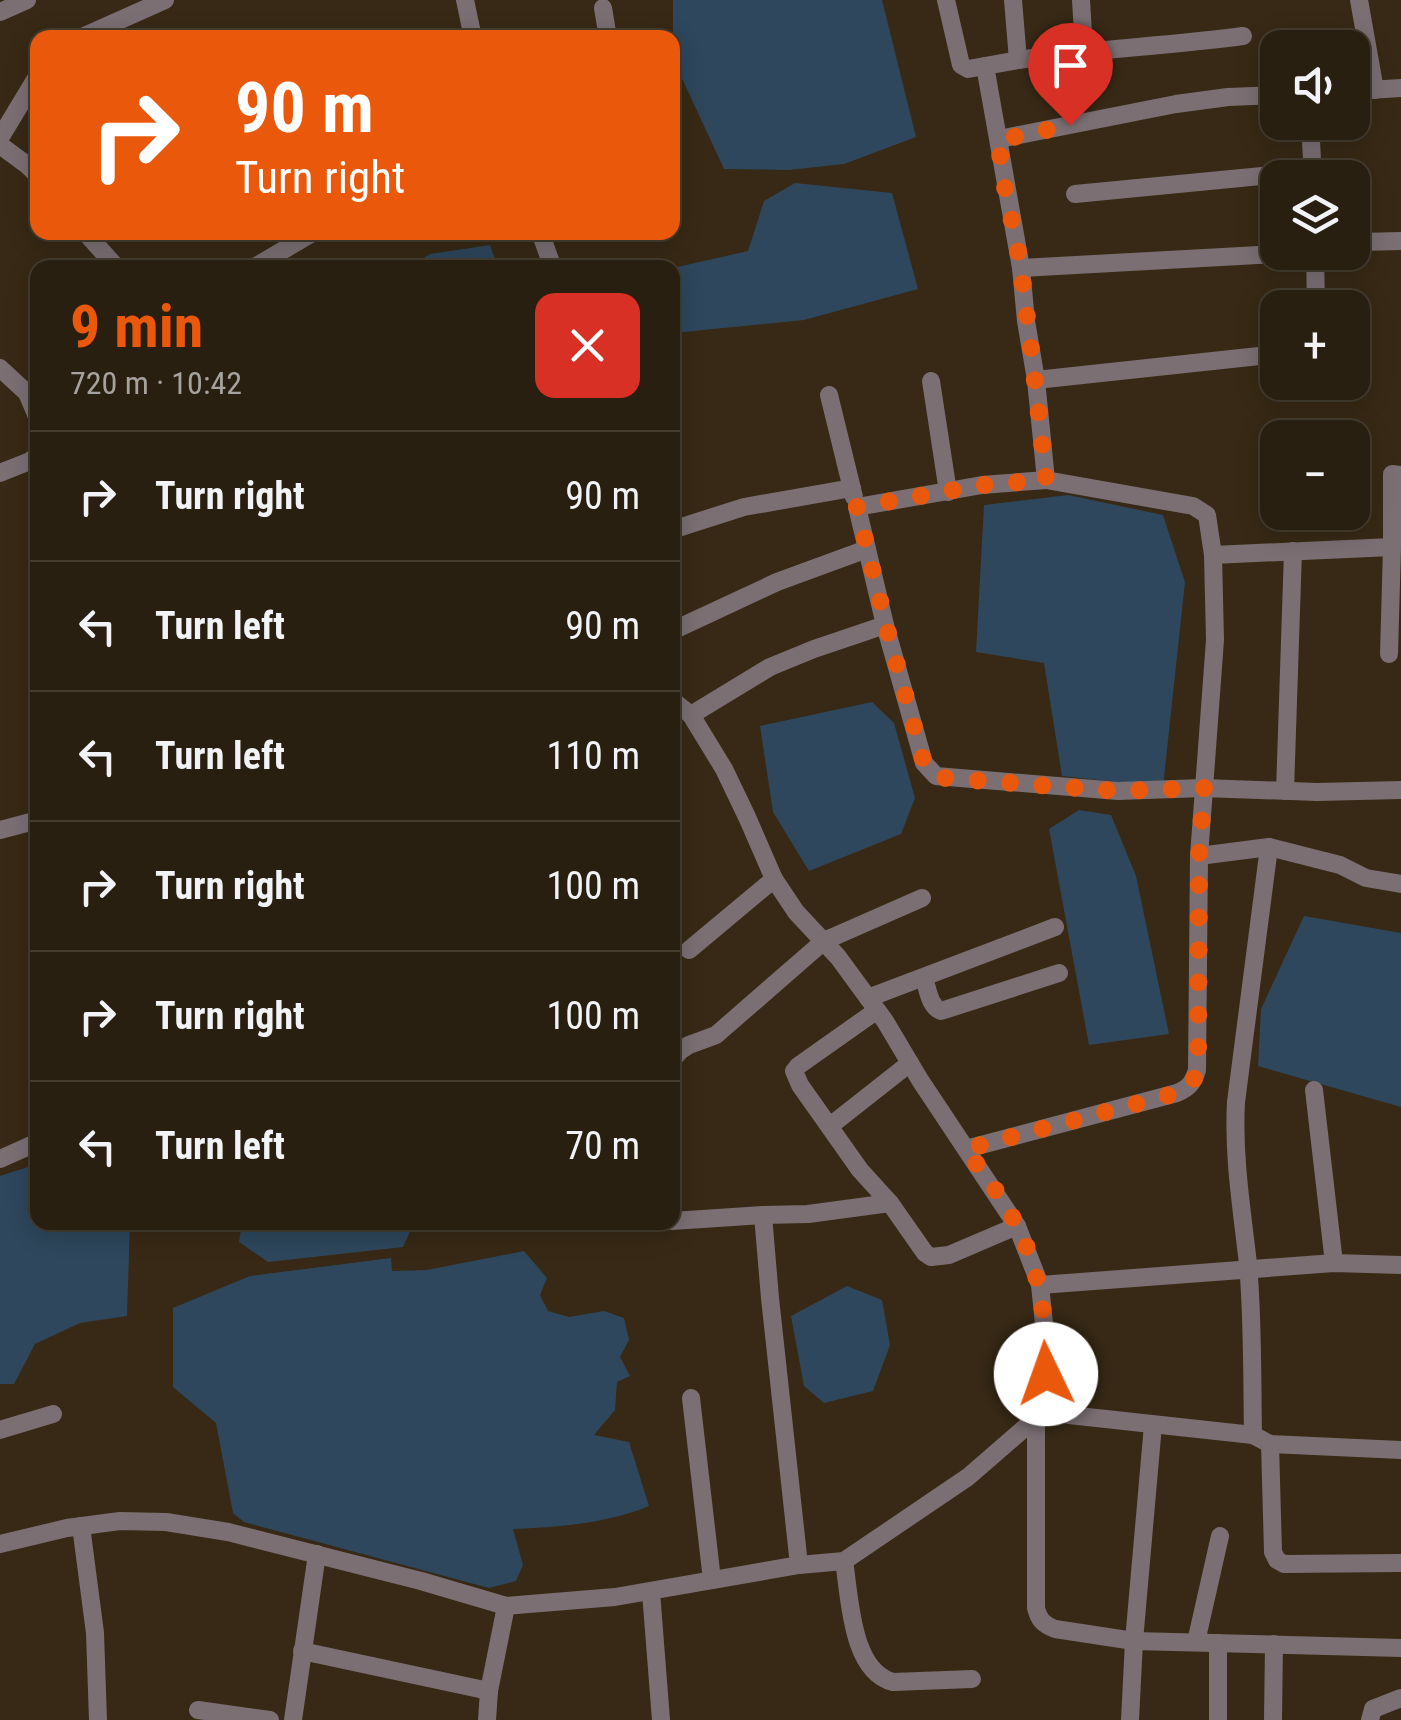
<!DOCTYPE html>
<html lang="en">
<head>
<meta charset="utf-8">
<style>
  body { margin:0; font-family:"Roboto Condensed",sans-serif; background:#312719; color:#f1f3f6; height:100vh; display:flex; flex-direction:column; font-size:38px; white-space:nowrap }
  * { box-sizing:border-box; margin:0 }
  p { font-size:32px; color:#a5a29f }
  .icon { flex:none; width:55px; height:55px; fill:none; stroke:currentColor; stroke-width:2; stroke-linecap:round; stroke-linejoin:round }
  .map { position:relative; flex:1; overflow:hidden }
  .drawer { position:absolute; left:30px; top:260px; width:650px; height:970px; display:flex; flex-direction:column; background:#291f10; border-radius:20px; box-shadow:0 5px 25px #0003,0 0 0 2px #453d30 }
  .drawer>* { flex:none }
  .top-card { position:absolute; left:30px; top:30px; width:650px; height:210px; border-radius:20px; box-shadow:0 5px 25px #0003,0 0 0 2px #453d30; background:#ea580c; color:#fff; overflow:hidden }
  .controls { position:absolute; left:1260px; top:30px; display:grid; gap:20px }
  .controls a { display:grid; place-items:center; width:110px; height:110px; border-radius:20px; background:#291f10; box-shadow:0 5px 25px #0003,0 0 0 2px #453d30; font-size:50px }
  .pin { position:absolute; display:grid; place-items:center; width:85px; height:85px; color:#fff; margin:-102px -42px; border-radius:50% 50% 50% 0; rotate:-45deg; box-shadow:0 0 10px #0007 }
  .pin .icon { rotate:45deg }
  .me { position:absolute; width:110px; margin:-55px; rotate:357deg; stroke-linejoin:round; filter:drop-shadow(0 0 8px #0008) }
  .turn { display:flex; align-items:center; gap:35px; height:210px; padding:0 40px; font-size:45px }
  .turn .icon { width:130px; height:130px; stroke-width:2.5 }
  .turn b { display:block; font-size:70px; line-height:85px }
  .round { display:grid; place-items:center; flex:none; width:105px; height:105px; border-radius:20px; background:#312719 }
  .overview { display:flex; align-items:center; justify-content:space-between; height:170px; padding:0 40px }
  h1 { font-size:60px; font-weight:700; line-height:75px; color:#ea580c }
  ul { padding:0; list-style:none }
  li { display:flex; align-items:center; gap:30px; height:130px; padding:0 40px; border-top:2px solid #453d30 }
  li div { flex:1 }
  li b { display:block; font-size:38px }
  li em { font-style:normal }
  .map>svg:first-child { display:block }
  .water { fill:#2e475c }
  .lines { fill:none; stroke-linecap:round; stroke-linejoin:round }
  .minor { stroke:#7b6f73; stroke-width:18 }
  .route { stroke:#ea580c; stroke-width:18; stroke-dasharray:0 32.4 }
</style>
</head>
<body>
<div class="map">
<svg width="1401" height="1720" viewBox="0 0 1401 1720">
  <rect width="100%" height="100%" fill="#372915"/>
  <g class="water">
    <polygon points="673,0 882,0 916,137 844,164 789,170 724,169 673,59"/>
    <polygon points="795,183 892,193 918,289 804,320 673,333 673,268 748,251 764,201"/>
    <polygon points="490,245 498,267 410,267 430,254"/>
    <polygon points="1068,495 1163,515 1185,582 1163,787 1062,776 1044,663 976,652 984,505"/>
    <polygon points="872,702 894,723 915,798 901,834 809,871 773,812 760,726"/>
    <polygon points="1079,810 1111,815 1136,876 1169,1034 1089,1045 1049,829"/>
    <polygon points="1304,916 1401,933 1401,1107 1258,1066 1261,1009"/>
    <polygon points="37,1164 38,1222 130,1223 127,1316 80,1323 35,1344 14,1384 0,1384 0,1176"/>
    <polygon points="242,1223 242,1222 414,1223 403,1247 268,1262 239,1242"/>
    <path d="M524,1251L547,1278L540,1295L548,1311L569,1317L604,1311L624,1318L629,1340L620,1357L630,1376L617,1382L615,1410L594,1435L629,1442L649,1506C605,1524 560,1527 513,1529L523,1565L516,1581L489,1588L244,1522L233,1513L216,1423L173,1387V1308L250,1276L391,1258L392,1271L427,1270Z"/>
    <polygon points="847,1286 882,1300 890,1345 873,1391 824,1403 804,1386 791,1316"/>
  </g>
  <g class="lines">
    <g class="minor">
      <polyline points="465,0 473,38"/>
      <polyline points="946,0 961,65 968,69 985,66"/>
      <polyline points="1081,0 1084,50"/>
      <polyline points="1359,0 1375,90"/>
      <polyline points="603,8 608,38"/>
      <polyline points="0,12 27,0"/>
      <polyline points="80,38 165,0"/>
      <path d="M1018,60C1093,49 1168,46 1243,36"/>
      <polyline points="1352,91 1401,88"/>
      <polyline points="1310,122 1313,178"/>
      <polyline points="0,138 38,75"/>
      <polyline points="999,139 1176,104 1228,97 1278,95"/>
      <polyline points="0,145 27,165 38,176"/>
      <polyline points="1075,194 1313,171"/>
      <polyline points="85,232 117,268"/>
      <polyline points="540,232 553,268"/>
      <polyline points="1359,242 1401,241"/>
      <polyline points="1315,252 1316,308"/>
      <polyline points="253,268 314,232"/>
      <polyline points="1021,268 1314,252"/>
      <polyline points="0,368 27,393"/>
      <polyline points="1036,380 1278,354"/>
      <polyline points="931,381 948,492"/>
      <polyline points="38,385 27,393 38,419"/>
      <polyline points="829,395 854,497"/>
      <polyline points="0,473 30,461 38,455"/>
      <polyline points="672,530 744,507 852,488"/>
      <polyline points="1213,555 1392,547 1392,474 1401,475"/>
      <polyline points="885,625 924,763 936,776 1118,791 1203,788 1317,792 1401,790"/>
      <polyline points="672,631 777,582 867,549"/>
      <polyline points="1389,654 1392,547"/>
      <polyline points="672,700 691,715 724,769 747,817 774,879 796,912 838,957 885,1021 920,1080 1017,1226 1040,1285 1047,1353 1045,1396 1043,1409 1069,1415 1253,1435 1270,1444 1401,1450"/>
      <polyline points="691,715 770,667 814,649 885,625 857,507 982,485 1046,480 1036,380 1026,321 1021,268 985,66 1018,60 1013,0"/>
      <polyline points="1285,791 1293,551"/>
      <polyline points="0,830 38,820"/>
      <polyline points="1199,856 1269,847 1340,865 1366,878 1401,884"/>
      <polyline points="689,950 774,879"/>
      <path d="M924,978C928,989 929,1006 941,1011L1059,973"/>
      <polyline points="868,998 1055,927"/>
      <polyline points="876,1011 798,1066 794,1071 800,1085 860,1170 890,1203 925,1253 931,1257 949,1255 1017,1226"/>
      <polyline points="672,1060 681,1050 689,1045 716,1035 824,941 922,898"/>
      <polyline points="1314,1090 1334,1263"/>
      <polyline points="830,1126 910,1063"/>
      <path d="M966,1149L1177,1093C1189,1088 1193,1083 1197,1070L1199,856L1215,640L1213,555L1207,515L1193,506L1046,480"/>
      <polyline points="0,1159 38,1142"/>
      <polyline points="763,1215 770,1298 799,1565"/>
      <polyline points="672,1221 763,1215 808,1214 890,1203"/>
      <polyline points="631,1222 658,1222"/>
      <polyline points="1040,1285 1334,1263 1401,1265"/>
      <polyline points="691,1398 712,1580"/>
      <path d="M1036,1418V1608C1039,1620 1043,1624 1055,1629L1134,1641L1401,1648"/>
      <polyline points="0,1430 53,1414"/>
      <path d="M1253,1435C1252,1378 1253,1320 1248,1264C1242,1210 1233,1157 1236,1102L1269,847"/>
      <polyline points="1270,1444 1273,1552 1277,1560 1284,1564 1401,1563"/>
      <polyline points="81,1526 95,1633 98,1720"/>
      <polyline points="0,1544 67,1528 120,1521 166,1522 228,1532 421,1581 506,1606 615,1597 799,1565 844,1561 968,1477 1036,1418 1043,1409"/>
      <path d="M844,1561C850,1598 851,1671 893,1682L972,1679"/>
      <polyline points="651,1592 661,1720"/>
      <polyline points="1196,1642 1220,1536"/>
      <polyline points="1218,1643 1218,1720"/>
      <polyline points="302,1651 489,1691"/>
      <polyline points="198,1710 270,1720"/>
      <polyline points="293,1720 317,1554"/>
      <polyline points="487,1720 489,1691 506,1606"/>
      <polyline points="1130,1720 1134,1641 1153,1425"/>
      <polyline points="1273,1720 1274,1644"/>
      <polyline points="1370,1720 1373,1709 1401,1698"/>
    </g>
  </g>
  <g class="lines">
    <path class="route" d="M1046,1374C1047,1324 1041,1273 1018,1228C1005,1200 983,1174 966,1149L1177,1093C1189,1088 1193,1083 1198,1070L1199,856L1204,788L1118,791L946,778C935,776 930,772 924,763L886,625L857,507L982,485L1046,480C1039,410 1030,340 1021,270C1015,226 1001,184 999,140L1070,125"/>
  </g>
</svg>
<div class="controls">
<a><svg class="icon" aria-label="sound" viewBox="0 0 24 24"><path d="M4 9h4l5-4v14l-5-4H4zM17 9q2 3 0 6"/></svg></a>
<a><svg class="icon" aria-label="layers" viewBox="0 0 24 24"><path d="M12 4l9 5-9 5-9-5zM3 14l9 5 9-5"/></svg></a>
<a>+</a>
<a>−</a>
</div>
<div class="pin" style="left:1070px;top:125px;background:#d93025"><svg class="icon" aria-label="arrive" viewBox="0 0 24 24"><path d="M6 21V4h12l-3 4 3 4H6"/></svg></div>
<svg class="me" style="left:1046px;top:1374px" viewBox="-20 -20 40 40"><circle r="19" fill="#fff"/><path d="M0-13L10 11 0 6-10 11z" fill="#ea580c"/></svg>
<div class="top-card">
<div class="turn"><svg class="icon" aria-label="right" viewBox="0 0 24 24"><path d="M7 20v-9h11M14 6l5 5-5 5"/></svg><div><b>90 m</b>Turn right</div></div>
</div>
<section class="drawer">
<div class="overview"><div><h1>9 min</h1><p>720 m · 10:42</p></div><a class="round" style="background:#d93025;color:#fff"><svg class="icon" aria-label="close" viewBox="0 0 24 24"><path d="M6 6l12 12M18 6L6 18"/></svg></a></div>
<ul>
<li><svg class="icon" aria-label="right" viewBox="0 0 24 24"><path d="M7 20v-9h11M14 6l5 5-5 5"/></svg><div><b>Turn right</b></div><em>90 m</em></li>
<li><svg class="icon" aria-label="left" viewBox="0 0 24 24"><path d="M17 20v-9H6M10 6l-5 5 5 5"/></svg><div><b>Turn left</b></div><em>90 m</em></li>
<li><svg class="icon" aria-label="left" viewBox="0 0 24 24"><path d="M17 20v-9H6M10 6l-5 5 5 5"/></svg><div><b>Turn left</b></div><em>110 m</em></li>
<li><svg class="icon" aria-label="right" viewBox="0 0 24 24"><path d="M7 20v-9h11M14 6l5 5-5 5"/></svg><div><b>Turn right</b></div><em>100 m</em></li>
<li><svg class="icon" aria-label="right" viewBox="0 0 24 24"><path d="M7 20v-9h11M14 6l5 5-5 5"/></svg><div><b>Turn right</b></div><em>100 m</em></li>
<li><svg class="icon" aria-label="left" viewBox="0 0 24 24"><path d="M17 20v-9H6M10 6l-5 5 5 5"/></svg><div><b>Turn left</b></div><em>70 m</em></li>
</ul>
</section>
</div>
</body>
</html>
